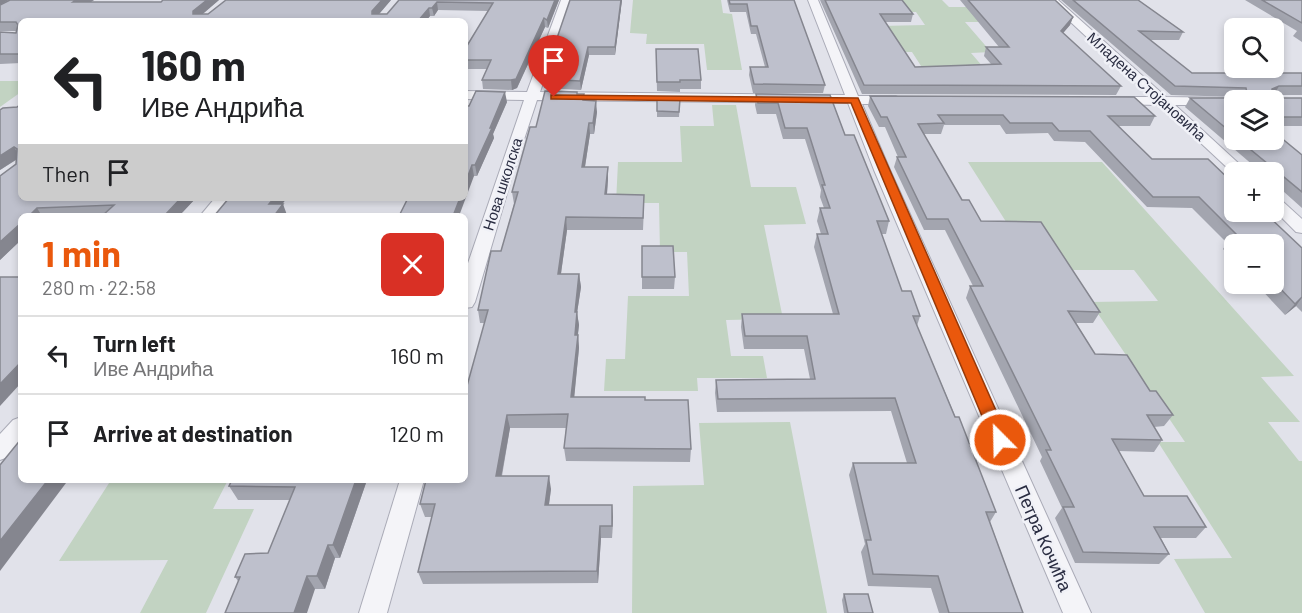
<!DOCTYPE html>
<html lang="en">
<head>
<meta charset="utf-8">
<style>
  body { margin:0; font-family:Barlow,sans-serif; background:#f2f2f2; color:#202124; height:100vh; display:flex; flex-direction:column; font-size:22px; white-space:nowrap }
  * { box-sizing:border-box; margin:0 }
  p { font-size:20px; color:#757577 }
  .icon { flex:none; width:33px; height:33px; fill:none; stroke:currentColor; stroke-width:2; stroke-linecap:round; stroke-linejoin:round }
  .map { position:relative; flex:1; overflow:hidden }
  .panel { position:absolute; left:18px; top:213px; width:450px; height:270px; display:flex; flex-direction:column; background:#fff; border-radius:9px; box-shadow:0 3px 9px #0003 }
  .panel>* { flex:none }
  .top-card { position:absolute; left:18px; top:18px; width:450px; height:183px; border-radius:9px; box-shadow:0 3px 9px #0003; background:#fff; color:#202124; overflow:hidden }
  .buttons { position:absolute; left:1224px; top:18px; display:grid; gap:12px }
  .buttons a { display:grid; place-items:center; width:60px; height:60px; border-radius:9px; background:#fff; box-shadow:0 3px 9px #0003; font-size:30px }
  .pin { position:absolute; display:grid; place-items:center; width:51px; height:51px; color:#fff; margin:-62px -26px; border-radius:50% 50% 50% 0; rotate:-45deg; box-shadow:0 0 6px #0007 }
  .pin .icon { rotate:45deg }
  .me { position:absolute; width:66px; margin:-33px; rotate:337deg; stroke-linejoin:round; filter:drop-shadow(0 0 4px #0008) }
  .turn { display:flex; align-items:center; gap:21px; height:126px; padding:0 24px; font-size:27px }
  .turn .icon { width:78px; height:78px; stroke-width:2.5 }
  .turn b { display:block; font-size:42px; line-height:51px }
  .then { display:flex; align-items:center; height:57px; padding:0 24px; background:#0003; gap:12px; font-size:22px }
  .round { display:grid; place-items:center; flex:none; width:63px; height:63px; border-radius:9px; background:#f2f2f2 }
  .overview { display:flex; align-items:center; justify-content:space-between; height:102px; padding:0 24px }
  h1 { font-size:36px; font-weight:700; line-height:45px; color:#ea580c }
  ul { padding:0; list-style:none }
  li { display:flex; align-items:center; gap:18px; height:78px; padding:0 24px; border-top:2px solid #e0e0e0 }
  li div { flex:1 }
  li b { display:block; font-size:22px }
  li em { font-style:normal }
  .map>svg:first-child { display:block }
  .green { fill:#c2d3c2 }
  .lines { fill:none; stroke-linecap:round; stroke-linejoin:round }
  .street-casing { stroke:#aaabb7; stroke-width:2 }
  .street { fill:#f4f4f8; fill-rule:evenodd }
  .wall { fill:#a3a5af }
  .shaded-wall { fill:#85868f }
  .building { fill:#bec0cc; stroke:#85868f; stroke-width:1.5 }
  .route { fill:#ea580c; stroke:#983908; stroke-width:1.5 }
  .labels { text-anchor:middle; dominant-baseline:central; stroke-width:5; stroke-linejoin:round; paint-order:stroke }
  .far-street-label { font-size:15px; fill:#292c41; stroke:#f0f1f7 }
  .street-label { font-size:18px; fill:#292c41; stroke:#f0f1f7 }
</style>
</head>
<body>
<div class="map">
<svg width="1302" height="613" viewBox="0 0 1302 613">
  <rect width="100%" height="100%" fill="#e1e2ea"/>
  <g class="green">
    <polygon points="633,0 721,0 723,13 732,14 742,70 707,70 704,44 646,44 647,34 630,33"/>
    <polygon points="895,0 942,0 949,7 984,7 998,22 965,22 991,52 971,53 984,68 923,69 912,52 898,52 881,26 925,25 916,12 904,12"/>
    <polygon points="0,81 21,81 21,92 0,107"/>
    <polygon points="712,105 736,105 751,187 796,187 806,224 764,225 783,319 726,320 731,356 763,356 767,378 697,378 698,391 604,391 606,359 625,359 628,296 689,296 687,252 660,252 659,203 616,203 618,162 682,162 680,126 714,126"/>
    <polygon points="968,162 1102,162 1294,376 1261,377 1300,422 1268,422 1299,461 1302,461 1302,613 1205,613 1174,559 1232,558 1158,442 1185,442 1090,302 1158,301 1134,270 1070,270 1010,228"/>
    <polygon points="790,422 827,613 632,613 633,486 704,485 699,423"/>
    <polygon points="111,480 228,480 213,509 254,509 206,613 140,613 168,560 59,561"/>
  </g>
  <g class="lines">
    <defs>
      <g id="street">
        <polygon points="561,0 571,0 540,92 845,95 808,0 818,0 858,96 896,96 903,100 896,104 862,104 890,170 1091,613 1063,613 874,170 848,103 537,100 513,173 475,302 472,307 465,308 465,272 524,100 465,99 465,91 527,92"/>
        <polygon points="1047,0 1058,0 1166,97 1239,98 1240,100 1234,100 1234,105 1175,105 1248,172 1234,172 1234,174 1160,105 1106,104 1104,101 1111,97 1151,97"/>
        <polygon points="1274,197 1280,199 1302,219 1302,233 1296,232 1274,210"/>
        <polygon points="215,198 232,198 217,216 200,216"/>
        <polygon points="21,417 21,442 8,457 0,460 0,434 13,420"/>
        <polygon points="400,480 424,480 387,613 359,613"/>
      </g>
    </defs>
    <use href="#street" class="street-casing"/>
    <use href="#street" class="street"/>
  </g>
  <g class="wall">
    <polygon points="94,0 91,2 161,2 219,0 202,14 208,14 226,0 391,0 379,14 387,14 399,0 559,0 548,28 545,27 517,88 512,90 483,89 482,80 487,69 465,69 465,49 488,11 438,10 434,16 430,16 426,21 21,21 21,63 0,64 0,32 16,33 17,31 0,31 0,5"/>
    <polygon points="622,0 615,55 589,55 581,90 544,88 543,79"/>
    <polygon points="727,0 794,0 825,85 823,93 753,93 749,75 750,67 765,67 756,34 751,34 746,12 730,12"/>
    <polygon points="820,0 902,0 913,14 911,22 885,22 915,67 991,64 984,56 986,47 999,47 960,0 1055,0 1073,17 1070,25 1063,33 1121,86 1116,95 862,94"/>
    <polygon points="1061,0 1138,0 1183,32 1179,40 1149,40 1192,73 1302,73 1302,95 1278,95 1280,98 1302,98 1302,126 1274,126 1274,100 1234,100 1234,140 1274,140 1302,155 1302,208 1274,183 1274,172 1261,172 1185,107 1190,98 1239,98 1239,97 1171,95"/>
    <polygon points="1245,0 1302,0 1302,42 1293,36 1297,31"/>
    <polygon points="656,49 701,80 701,89 680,89 680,92 657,91"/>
    <polygon points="577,94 597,112 594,134 590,134 585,167 608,167 608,179 607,194 644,207 643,230 567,230 561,274 579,274 581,287 577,313 579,325 578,335 579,348 574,397 645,400 691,449 690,462 566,461 564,448 566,428 510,428 502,476 551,489 549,505 612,505 612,538 601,538 598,583 423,584 418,572 432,517 425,517 420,504 465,480 484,323 480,323 478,310 501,251 514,204 512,192 536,127"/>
    <polygon points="756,94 830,95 845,135 889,221 886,234 881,234 902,291 920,316 917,326 996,512 990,522 1023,613 939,613 931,588 868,586 861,552 865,544 849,475 853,463 907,463 891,411 717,412 715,393 716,380 810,379 804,349 744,349 741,327 742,314 833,314 814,247 817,234 821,234 817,221 820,208 824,208 820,197 821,190 805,139 783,139 776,114 757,114 755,105"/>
    <polygon points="870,96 1155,116 1150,126 1118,126 1152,159 1302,248 1302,312 1296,306 1285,315 1256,284 1274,284 1274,244 1234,244 1234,261 1223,249 1227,243 1192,208 1147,207 1085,142 1054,141 1048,133 1006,134 1000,125 944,125 941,134 924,134 962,200 981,221 1100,312 1093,323 1076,323 1095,354 1150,391 1173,415 1164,426 1154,427 1162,440 1154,452 1118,451 1144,496 1206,527 1196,538 1161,538 1169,554 1159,564 1075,563 1055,518 1062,508 1040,461 1042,457 966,298 970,286 973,286 945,230 924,230 894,167 897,157 898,157 885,127 879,127 868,106"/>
    <polygon points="657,98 680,99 679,117 657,117"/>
    <polygon points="507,102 493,134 494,138 477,176 474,176 400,214 469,106"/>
    <polygon points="17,107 21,198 196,198 179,216 21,216 21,240 0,260 0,176 16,164 16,160 0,170"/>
    <polygon points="642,246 675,277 674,289 642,289"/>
    <polygon points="21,480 80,480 78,483 66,483"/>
    <polygon points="232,480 367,480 340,558 335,558 325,589 315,589 238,581 235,577 268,553 290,500 238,500 229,486"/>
    <polygon points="844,594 873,613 844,613 842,600"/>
  </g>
  <g class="shaded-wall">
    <polygon points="0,0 9,0 0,5"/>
    <polygon points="76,0 94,0 77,10 73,2"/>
    <polygon points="207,0 219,0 197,19 193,14 193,11"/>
    <polygon points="382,0 391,0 374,20 372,11"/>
    <polygon points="555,0 559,0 548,28 547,20"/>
    <polygon points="621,0 622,0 615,55 615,47"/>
    <polygon points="437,2 438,10 434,16 432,8"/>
    <polygon points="429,8 430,16 426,21 418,21"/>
    <polygon points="1073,17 1070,25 1058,39 1061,31"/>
    <polygon points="544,18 545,27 517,88 512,90 511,80"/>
    <polygon points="588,47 589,55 581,90 580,81"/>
    <polygon points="1279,86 1274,95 1267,98 1272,89"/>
    <polygon points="505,92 507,102 493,134 494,138 477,176 475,165"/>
    <polygon points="596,101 597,112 594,134 593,123"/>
    <polygon points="589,123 590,134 583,179 582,167"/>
    <polygon points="14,147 20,157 0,170 0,156"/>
    <polygon points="472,165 474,176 459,216 453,216 460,198 465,198 465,184"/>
    <polygon points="608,167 608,179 606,206 605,194"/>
    <polygon points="181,198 196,198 179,216 164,216"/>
    <polygon points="274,198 287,198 274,215 269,204"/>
    <polygon points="283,204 287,215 287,216 274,216"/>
    <polygon points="37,208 42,216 29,216"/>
    <polygon points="566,217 567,230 559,287 558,274"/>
    <polygon points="21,223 21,240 0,260 0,242"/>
    <polygon points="579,274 581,287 577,313 579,325 576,348 575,335 575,312"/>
    <polygon points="1302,297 1296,306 1285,315 1295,304"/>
    <polygon points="578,335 579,348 573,410 571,397"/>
    <polygon points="21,362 21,383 0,406 0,384"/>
    <polygon points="507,415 510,428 499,489 496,476"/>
    <polygon points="549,476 551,489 547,518 545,505"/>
    <polygon points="48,480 63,480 66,483 0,571 0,541"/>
    <polygon points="356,480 367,480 340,558 333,545"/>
    <polygon points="612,505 613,517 612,538"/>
    <polygon points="600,526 601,538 598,583 597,571"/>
    <polygon points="328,545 335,558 325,589 317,576"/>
    <polygon points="307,576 315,589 307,613 294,613"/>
  </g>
  <g class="building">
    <polygon points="10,0 76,0 73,2 161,2 163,0 207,0 193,11 193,14 208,14 226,0 382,0 372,11 372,14 387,14 399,0 555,0 547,20 544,18 516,79 511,80 482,80 491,60 465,60 465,49 493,3 437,2 432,8 429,8 418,21 21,21 21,54 0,54 0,32 16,33 18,25 16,22 0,22 0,5"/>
    <polygon points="570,0 621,0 615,47 588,47 580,81 543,79"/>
    <polygon points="729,0 794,0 825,85 754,84 750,67 768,67 757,26 751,26 747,4 730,4"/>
    <polygon points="825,0 902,0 913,14 880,14 915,67 1001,64 986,47 1009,47 968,0 1055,0 1073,17 1061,31 1121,86 864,85"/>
    <polygon points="1073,0 1138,0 1183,32 1139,31 1192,73 1302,73 1302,86 1279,86 1272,89 1272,92 1277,93 1280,98 1302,98 1302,117 1274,117 1274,100 1234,100 1234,135 1190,98 1239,98 1241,93 1247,93 1246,88 1175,86"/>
    <polygon points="1262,0 1302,0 1302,23"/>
    <polygon points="656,49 698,49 701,80 680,80 680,82 657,82"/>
    <polygon points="476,91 505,92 490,128 492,128 475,165 472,165 465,184 465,106 469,106"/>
    <polygon points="545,91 577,92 577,94 584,94 583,100 596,101 593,123 589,123 582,167 608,167 605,194 644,195 643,218 566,217 558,274 579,274 575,312 577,312 575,335 578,335 571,397 645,397 645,400 688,400 691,449 564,448 568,414 507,415 496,476 549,476 545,505 612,505 612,526 600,526 597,571 418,572 435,504 420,504 426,480 465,480 465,393 488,310 478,310 491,251 501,251 518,192 512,192 530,127 536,127"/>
    <polygon points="756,94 830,95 845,135 854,135 889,221 877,221 902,291 911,291 920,316 913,316 955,417 959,417 996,512 986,512 1023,613 949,613 938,576 873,574 866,540 871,540 853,463 916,463 895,398 718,399 716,380 815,379 807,336 745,336 742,314 839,314 817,234 828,234 820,208 830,208 822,185 825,185 807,128 785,128 778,103 758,103"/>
    <polygon points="870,96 1134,97 1155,116 1108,116 1152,159 1208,159 1234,184 1234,212 1264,212 1302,248 1302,297 1295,304 1274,282 1274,244 1237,244 1231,238 1240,238 1199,197 1153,197 1090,131 1059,131 1052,123 1010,123 1003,115 938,115 944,123 918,124 962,200 969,200 981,221 1041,222 1100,312 1068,311 1095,354 1127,355 1150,391 1156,391 1173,415 1147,415 1162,440 1112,439 1144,496 1187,496 1206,527 1154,527 1169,554 1083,552 1063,507 1074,507 1046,450 1051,450 970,286 983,286 948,219 927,219 897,157 906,157 887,117 881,117"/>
    <polygon points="657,98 680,99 679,112 657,111"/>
    <polygon points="21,104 21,198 181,198 164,216 102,216 114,205 37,208 29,216 21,216 21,223 0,242 0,176 16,164 17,149 14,147 0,156 0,110 3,108 17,107"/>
    <polygon points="1274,132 1302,155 1302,192 1239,140 1274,140"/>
    <polygon points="229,198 274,198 269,204 283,204 274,216 214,216"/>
    <polygon points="408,198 460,198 453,216 375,216 376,214 400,214"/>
    <polygon points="642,246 673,246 675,277 642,277"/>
    <polygon points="0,277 21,277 21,362 0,384"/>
    <polygon points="21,439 21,480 48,480 0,541 0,465"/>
    <polygon points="232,480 356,480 333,545 328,545 317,576 307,576 294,613 225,613 240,577 235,577 245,554 268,553 295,487 229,486"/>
    <polygon points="844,594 868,594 873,613 848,613"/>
  </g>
  <polygon class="route" points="551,95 858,98 1009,440 1006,445 1000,447 995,445 992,440 851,103 554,99 551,99"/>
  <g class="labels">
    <g class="far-street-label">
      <text transform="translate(1147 86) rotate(42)">Младена Стојановића</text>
      <text transform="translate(502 184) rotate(-72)">Нова школска</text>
    </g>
    <g class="street-label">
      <text transform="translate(1044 538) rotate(66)">Петра Кочића</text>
    </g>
  </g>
</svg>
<div class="buttons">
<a><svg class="icon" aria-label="search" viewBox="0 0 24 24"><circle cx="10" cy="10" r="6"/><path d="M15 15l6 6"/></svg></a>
<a><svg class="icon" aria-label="layers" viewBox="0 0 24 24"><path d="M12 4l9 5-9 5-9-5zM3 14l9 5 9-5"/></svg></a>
<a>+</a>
<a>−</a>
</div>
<div class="pin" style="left:554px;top:97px;background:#d93025"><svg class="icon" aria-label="arrive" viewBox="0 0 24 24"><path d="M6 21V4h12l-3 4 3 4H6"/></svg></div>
<svg class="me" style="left:1000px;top:440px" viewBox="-20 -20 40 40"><circle r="17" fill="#ea580c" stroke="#fff" stroke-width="3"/><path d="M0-11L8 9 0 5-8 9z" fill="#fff"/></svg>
<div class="top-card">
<div class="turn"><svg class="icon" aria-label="left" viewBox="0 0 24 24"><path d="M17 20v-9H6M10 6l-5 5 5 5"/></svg><div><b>160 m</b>Иве Андрића</div></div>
<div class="then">Then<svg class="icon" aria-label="arrive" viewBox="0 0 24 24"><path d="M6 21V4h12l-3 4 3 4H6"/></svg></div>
</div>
<section class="panel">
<div class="overview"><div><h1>1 min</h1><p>280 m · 22:58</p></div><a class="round" style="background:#d93025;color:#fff"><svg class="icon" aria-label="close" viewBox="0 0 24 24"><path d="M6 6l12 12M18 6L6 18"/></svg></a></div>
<ul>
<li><svg class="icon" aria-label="left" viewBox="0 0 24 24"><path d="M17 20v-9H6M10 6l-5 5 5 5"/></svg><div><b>Turn left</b><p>Иве Андрића</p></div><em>160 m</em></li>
<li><svg class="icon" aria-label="arrive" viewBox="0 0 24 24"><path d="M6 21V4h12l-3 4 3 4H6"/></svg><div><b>Arrive at destination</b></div><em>120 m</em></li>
</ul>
</section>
</div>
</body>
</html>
